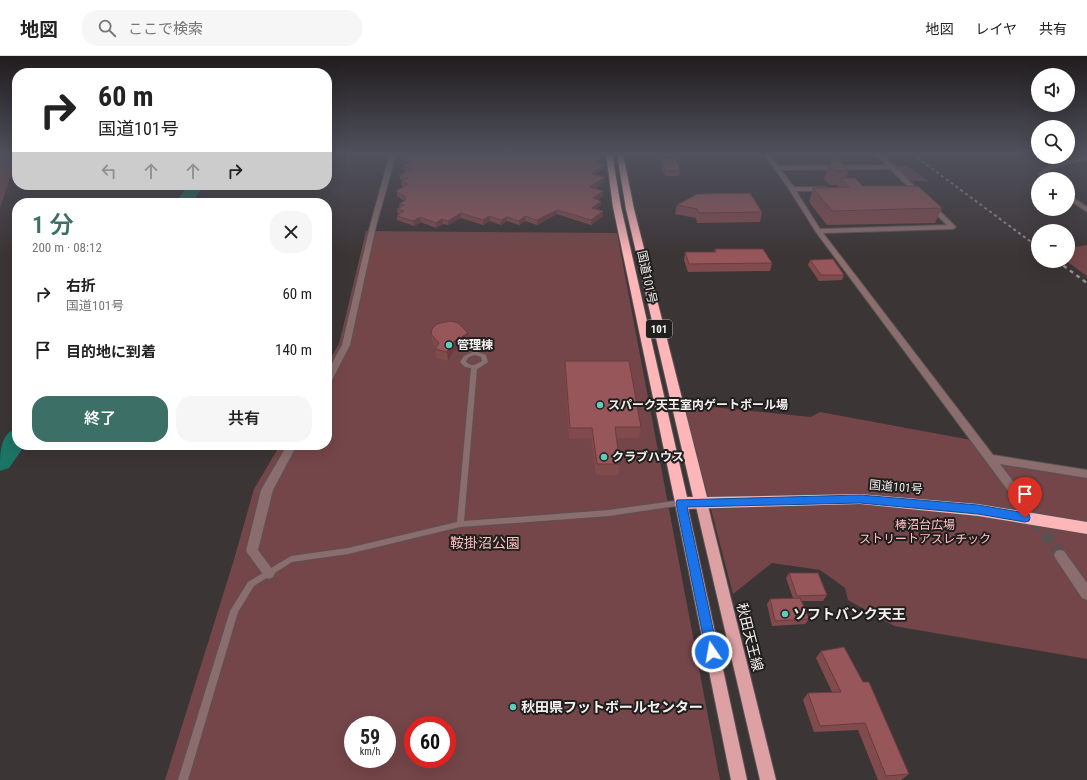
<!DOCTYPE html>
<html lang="ja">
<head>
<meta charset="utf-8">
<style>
  body { margin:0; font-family:"Roboto Condensed","Noto Sans JP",sans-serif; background:#f6f6f6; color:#222; height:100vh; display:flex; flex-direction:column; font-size:15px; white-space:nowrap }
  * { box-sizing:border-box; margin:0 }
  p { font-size:13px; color:#767676 }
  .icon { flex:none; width:22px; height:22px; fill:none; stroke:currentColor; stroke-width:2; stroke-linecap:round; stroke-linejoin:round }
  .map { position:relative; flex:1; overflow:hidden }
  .panel { position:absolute; left:12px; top:142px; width:320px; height:252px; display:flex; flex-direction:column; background:#fff; border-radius:16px; box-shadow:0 4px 16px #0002 }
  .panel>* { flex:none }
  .banner { position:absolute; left:12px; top:12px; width:320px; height:122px; border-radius:16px; box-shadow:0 4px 16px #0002; background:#fff; color:#222; overflow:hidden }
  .buttons { position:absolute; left:1031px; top:12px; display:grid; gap:8px }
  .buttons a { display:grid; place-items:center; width:44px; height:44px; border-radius:50%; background:#fff; box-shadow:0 4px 16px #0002; font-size:20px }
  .speed { position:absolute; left:344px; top:660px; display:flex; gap:8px; font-size:20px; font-weight:700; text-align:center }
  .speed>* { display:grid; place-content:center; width:52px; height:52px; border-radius:50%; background:#fff; box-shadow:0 4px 16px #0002; line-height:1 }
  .speed small { font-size:10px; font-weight:400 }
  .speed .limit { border:6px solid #d22; background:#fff; color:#111 }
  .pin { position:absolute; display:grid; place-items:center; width:34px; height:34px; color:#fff; margin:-41px -17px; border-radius:50% 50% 50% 0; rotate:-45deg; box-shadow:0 0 4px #0007 }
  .pin .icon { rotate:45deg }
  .me { position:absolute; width:44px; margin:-22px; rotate:348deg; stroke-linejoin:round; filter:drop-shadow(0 0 3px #0008) }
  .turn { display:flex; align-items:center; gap:14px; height:84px; padding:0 20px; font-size:18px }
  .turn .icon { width:52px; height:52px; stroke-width:2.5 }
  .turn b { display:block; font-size:28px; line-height:34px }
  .lanes { display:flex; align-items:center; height:38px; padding:0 20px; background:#0003; justify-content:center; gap:20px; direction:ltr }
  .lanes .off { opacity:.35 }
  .round { display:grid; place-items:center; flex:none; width:42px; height:42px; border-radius:16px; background:#f6f6f6 }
  .headline { display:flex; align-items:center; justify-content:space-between; height:68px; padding:0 20px }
  h1 { font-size:24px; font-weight:600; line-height:30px; color:#3c6f66 }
  .button { display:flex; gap:8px; margin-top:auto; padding:8px 20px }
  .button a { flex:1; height:46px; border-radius:16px; background:#3c6f66; color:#fff; font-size:16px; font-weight:600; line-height:46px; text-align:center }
  .button a+a { background:#f6f6f6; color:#222 }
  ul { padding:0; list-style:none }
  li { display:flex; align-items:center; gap:12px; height:56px; padding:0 20px }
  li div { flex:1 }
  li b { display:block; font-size:15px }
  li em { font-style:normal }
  header { display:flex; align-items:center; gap:24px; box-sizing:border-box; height:56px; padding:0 20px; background:#fff; border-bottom:1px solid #e0e0e0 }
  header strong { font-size:19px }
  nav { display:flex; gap:22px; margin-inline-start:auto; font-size:14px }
  .search { width:280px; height:36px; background:#f6f6f6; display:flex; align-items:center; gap:10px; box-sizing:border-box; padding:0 14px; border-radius:16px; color:#767676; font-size:15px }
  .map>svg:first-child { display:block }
  .green { fill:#744649; fill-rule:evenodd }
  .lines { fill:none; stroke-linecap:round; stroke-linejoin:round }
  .river { fill:#1b7567; fill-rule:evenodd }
  .street-tunnel { stroke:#585152; stroke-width:11; stroke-dasharray:11 5.5; stroke-linecap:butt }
  .lane-casing { stroke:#595354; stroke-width:2 }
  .street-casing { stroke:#595354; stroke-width:2 }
  .primary-casing { stroke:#595354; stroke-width:2 }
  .highway-casing { stroke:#595354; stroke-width:2 }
  .lane { fill:#8b6d6e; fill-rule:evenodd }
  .street { fill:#8b6d6e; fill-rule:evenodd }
  .primary { fill:#dda1a4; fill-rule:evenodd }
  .highway { fill:#feb6b9; fill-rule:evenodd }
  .rail-far1 { stroke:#948f8f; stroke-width:2; stroke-dasharray:3 3; stroke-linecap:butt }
  .rail { stroke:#948f8f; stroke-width:2.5; stroke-dasharray:4 4; stroke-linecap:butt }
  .wall { fill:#814a4d }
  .shaded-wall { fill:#693c3f }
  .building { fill:#96565a; stroke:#693c3f }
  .route { fill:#1a73e8; stroke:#114b97 }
  .poi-dot { fill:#5cceba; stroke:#211e1e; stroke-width:1.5 }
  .labels { text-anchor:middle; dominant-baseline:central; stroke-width:4; stroke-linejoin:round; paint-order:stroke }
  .shield { fill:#211e1e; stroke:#b5b1b1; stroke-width:1 }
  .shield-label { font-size:11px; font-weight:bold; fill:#f4f0f0 }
  .street-label { font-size:12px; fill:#f4f0f0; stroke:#211e1e }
  .poi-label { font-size:12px; font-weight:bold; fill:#f4f0f0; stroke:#211e1e; text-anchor:start }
  .park-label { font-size:12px; fill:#fec2c4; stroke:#211e1e }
  .near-park-label { font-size:14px; fill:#fec2c4; stroke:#211e1e }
  .near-poi-label { font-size:14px; font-weight:bold; fill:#f4f0f0; stroke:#211e1e; text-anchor:start }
  .near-street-label { font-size:14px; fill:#f4f0f0; stroke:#211e1e }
</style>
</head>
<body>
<header>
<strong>地図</strong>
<div class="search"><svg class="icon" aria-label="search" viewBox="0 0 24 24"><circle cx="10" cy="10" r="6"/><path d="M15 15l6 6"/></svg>ここで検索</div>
<nav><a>地図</a><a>レイヤ</a><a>共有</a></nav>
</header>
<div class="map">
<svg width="1087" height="724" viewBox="0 0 1087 724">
  <rect width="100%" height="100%" fill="#3c3536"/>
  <g class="green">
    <polygon points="0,98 17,98 17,100 0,152"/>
    <polygon points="892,110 908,110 928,125 908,125"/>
    <path d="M366,175L617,177L720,724H165L233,507L254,433L280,389H327V308L339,288ZM353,669H387V703H353ZM413,669H447V703H413Z"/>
    <polygon points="1087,189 1087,220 1066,205 1068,205 1068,192"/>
    <polygon points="682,341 712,351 811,361 820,356 971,384 990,402 1087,419 1087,603 894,570 848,544 845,532 820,514 772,507 733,538"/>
  </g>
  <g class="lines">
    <g class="river">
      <polygon points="188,129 204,129 192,147 176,147"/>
      <path d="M17,372V389H25L9,412L0,415C0,396 0,378 17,372Z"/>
    </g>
    <polyline class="street-tunnel" points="1016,437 1060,499"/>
    <defs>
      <path id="lane" d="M475,295L486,299L488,306L479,312L477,313L464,465L609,454L681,444L683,445L684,447L683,449L609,460L460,471L348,498L292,506L254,530L238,556L188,724H178L230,555L248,526L291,500L348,492L457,466L471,312L465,311L460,306L464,300ZM475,299L481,301L482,305C476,309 471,311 466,306C467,301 471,300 475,299Z"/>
      <g id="street">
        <polygon points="390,98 396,98 376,170 350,289 332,324 327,327 327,316 342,289 370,170"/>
        <path d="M764,98H769L778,110L886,109L876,98H882L955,170L956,171L953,173L823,177L993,399L1087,414V422L1000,408L1022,437L1020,440L1016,441L1012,440L816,176L789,133ZM890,113L947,169L820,173L796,135H826L829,133L826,131H794L781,114Z"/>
        <path d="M1087,100V104L1076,106L1047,115L1045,118L1050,123H1044L1039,118C1047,107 1074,102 1087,100Z"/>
        <polygon points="1068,138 1087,151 1087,156 1068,143"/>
        <polygon points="287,389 297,389 273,434 258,494 275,517 273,521 269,523 265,521 246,495 261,434"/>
        <polygon points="1060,494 1064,495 1087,527 1087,544 1082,542 1056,503 1054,499 1056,495"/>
      </g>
      <g id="primary">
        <polygon points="701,441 705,443 707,446 776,724 760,724 695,446 697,443"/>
        <polygon points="681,442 685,444 687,447 747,724 731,724 675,447 677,444"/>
      </g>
      <polygon id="highway" points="606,98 612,98 621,151 687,441 693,441 626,153 617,98 623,98 634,153 707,441 860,438 978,448 1087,466 1087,478 978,460 860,448 681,453 676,451 613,151"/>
    </defs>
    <use href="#lane" class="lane-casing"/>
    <use href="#street" class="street-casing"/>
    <use href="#primary" class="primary-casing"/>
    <use href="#highway" class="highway-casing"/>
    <use href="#lane" class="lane"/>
    <use href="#street" class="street"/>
    <use href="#primary" class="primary"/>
    <use href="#highway" class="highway"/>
    <polyline class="rail-far1" points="912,98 1038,191"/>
    <polyline class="rail" points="1057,205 1087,227"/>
  </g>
  <g class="wall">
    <polygon points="412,98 598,98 594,101 600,103 599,107 603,112 595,119 605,121 604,126 595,133 603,135 603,140 597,144 601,149 596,153 603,155 603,160 591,169 557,158 537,169 525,165 519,169 507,165 501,169 490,165 483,169 461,162 448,169 443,168 436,172 421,166 414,170 397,164 397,160 399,158 398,158 397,153 400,152 399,148 404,145 397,140 397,136 404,130 402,130 401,125 403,124 400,123 399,119 407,115 404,114 403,110 409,107 407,106 406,102"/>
    <polygon points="661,103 680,115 679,120 665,120 660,108"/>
    <polygon points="829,109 849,115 846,122 863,130 942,152 935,167 827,169 809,146 813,132 838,131 838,129 830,129 824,123"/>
    <polygon points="677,149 762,156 760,166 697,167 696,162 675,158"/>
    <polygon points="715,193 772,207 770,215 688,216 684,204 685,196 714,196"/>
    <polygon points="810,204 844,219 842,224 819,225 808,209"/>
    <polygon points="468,277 469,286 453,296 448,305 436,302 435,293 436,291 433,287 431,278"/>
    <polygon points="565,305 641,371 639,382 616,382 620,408 618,419 596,419 591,382 569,383 565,316"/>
    <polygon points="789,517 827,539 823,545 802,545 809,563 805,568 772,570 767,548 770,543 793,542 786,522"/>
    <polygon points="821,595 909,718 901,724 878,724 858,674 814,676 803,644 808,637 832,636 816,602"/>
  </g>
  <g class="shaded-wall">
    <polygon points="592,98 598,98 589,104 590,100"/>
    <polygon points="600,103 599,107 595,106"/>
    <polygon points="604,108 603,112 590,122 591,118"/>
    <polygon points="605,121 604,126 590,136 590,131"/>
    <polygon points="603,135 603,140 593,147 593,142"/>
    <polygon points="601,145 601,149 591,156 592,152"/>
    <polygon points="557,154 557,158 537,169 537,164"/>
    <polygon points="603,155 603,160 591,169 591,164"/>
    <polygon points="461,157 461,162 448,169 448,165"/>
    <polygon points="489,160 490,165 483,169 483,164"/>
    <polygon points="525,160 525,165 519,169 519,165"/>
    <polygon points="420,161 421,166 414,170 413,165"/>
    <polygon points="507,161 507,165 501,169 501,164"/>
    <polygon points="442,163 443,168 436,172 436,167"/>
    <polygon points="468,277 469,286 453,296 448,305 447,296 452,287"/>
  </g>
  <g class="building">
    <polygon points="412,98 592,98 590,100 600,103 595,106 604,108 591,118 605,121 590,131 603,135 593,142 601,145 592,152 603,155 591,164 557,154 537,164 525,160 519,165 507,161 501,164 489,160 483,164 461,157 448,165 442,163 436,167 420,161 413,165 397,160 404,155 397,153 404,149 399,148 406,144 404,143 406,141 397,136 397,134 409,128 401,125 408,122 399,119 412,113 403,110 414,104 406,102"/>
    <polygon points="837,102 849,115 835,115 829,109"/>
    <polygon points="661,103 676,103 680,115 665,115"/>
    <polygon points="841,122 855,122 863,130 918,130 942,152 832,155 813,132 849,131"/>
    <polygon points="750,137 762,156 699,157 697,153 677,149 697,138"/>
    <polygon points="715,193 763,193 772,207 689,208 685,196 716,196"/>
    <polygon points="833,203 844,219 821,219 810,204"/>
    <polygon points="450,265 458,267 468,277 452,287 447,296 435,293 439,287 431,278 432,273 437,268"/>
    <polygon points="565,305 629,305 641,371 615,371 620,408 597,408 592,372 570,372"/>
    <polygon points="789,517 818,517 827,539 797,540"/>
    <polygon points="800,542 809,563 775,565 770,543"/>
    <polygon points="844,591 863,626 869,626 909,718 886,720 865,667 820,670 808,637 841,636 821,595"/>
  </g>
  <linearGradient id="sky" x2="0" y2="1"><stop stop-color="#211d1e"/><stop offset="0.49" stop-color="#50515d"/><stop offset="1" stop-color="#50515d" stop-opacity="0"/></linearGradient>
  <rect width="1087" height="200" fill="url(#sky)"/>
  <polygon class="route" points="860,439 978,449 1025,457 1029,458 1030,462 1029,465 1025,466 978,458 860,447 687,451 718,596 716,600 712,602 707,600 676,447 677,444"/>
  <g class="poi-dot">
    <circle cx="449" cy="289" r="4"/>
    <circle cx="600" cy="349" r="4"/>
    <circle cx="604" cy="401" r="4"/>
    <circle cx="785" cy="558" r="4"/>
    <circle cx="513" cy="651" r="4"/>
  </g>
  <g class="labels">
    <rect class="shield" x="646" y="264" width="26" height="18" rx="3"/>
    <g class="shield-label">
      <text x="659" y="273">101</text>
    </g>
    <g class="street-label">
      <text transform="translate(647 221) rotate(78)">国道101号</text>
      <text transform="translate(896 431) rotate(5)">国道101号</text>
    </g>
    <g class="poi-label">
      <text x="457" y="289">管理棟</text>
      <text x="608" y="349">スパーク天王室内ゲートボール場</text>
      <text x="612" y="401">クラブハウス</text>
    </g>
    <g class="park-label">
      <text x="925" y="469">棒沼台広場<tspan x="925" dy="14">ストリートアスレチック</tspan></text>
    </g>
    <g class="near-park-label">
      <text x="485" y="487">鞍掛沼公園</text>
    </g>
    <g class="near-poi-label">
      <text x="793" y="558">ソフトバンク天王</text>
      <text x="521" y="651">秋田県フットボールセンター</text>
    </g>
    <g class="near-street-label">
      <text transform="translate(750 581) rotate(76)">秋田天王線</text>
    </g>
  </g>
</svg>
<div class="buttons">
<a><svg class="icon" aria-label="sound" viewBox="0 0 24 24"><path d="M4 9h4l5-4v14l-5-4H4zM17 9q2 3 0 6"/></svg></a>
<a><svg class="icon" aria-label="search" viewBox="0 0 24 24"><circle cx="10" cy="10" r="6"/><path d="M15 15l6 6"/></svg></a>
<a>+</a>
<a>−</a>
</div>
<div class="speed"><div>59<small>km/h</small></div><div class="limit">60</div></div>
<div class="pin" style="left:1025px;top:462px;background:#d93025"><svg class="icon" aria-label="arrive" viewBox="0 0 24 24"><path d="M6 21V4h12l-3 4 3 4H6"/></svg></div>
<svg class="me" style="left:712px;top:596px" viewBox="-20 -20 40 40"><circle r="17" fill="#1a73e8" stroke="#fff" stroke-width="3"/><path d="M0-11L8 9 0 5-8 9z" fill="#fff"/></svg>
<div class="banner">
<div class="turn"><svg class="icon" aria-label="right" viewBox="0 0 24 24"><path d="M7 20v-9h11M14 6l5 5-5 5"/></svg><div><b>60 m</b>国道101号</div></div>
<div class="lanes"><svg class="icon off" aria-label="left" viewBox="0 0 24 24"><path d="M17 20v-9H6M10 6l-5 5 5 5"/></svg><svg class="icon off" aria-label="ahead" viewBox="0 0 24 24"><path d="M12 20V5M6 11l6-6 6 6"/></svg><svg class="icon off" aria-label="ahead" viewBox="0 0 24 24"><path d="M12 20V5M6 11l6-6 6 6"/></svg><svg class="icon" aria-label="right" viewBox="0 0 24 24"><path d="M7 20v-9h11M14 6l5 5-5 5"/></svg></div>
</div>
<section class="panel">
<div class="headline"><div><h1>1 分</h1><p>200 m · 08:12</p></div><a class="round"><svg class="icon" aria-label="close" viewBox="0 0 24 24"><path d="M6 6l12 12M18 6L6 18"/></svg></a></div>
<ul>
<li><svg class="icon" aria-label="right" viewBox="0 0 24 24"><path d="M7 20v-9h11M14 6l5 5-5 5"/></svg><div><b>右折</b><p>国道101号</p></div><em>60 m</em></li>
<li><svg class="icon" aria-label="arrive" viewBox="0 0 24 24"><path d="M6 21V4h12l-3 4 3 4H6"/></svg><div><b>目的地に到着</b></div><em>140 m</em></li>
</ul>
<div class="button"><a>終了</a><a>共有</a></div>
</section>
</div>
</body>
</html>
